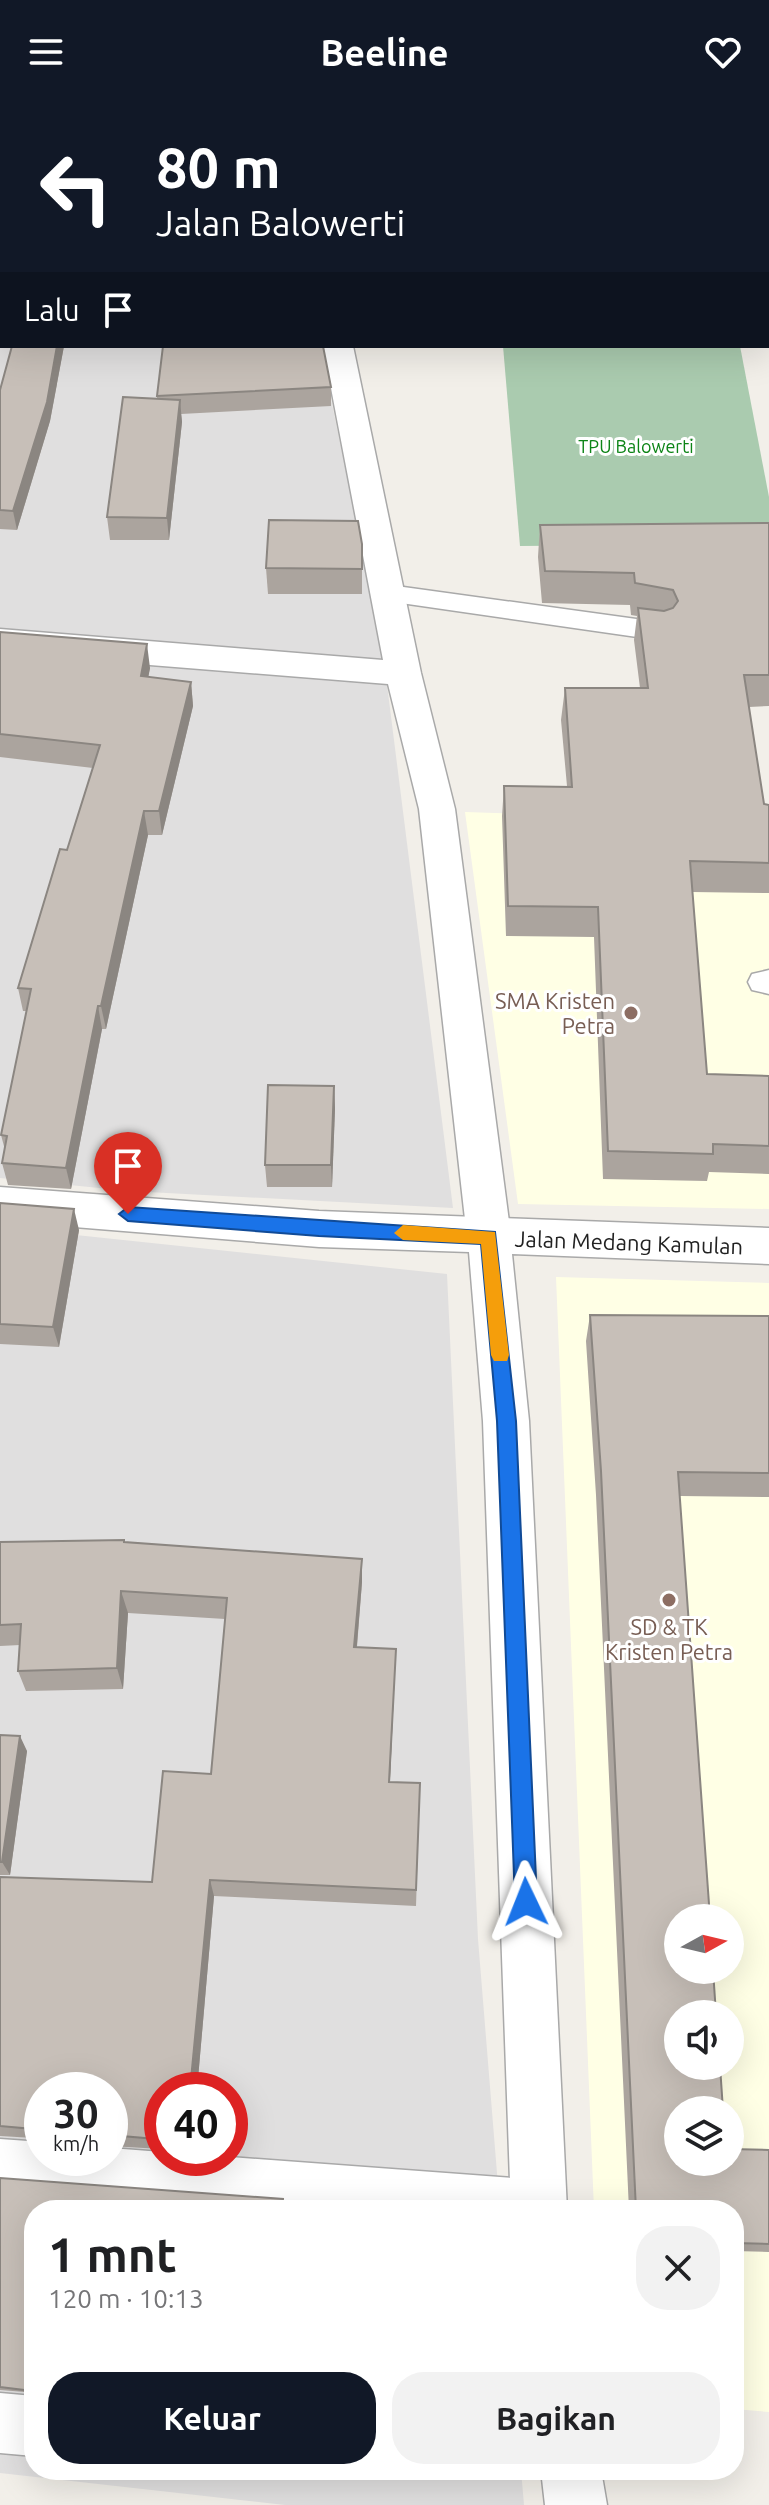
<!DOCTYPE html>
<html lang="id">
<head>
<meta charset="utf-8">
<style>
  body { margin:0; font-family:Ubuntu,sans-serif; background:#f2f2f2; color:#202124; height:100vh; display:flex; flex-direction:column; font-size:30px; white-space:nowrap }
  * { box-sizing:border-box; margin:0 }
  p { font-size:26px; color:#757577 }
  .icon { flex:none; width:44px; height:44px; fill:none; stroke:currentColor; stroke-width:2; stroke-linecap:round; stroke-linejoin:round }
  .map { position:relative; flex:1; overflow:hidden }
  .sheet { position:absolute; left:24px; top:2096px; width:720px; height:280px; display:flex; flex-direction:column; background:#fff; border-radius:32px; box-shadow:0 8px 32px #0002 }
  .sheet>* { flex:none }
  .guide { position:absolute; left:0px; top:0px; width:770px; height:244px; box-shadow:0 8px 32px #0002; background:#111827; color:#fff; overflow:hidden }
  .needle { width:52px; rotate:82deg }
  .tools { position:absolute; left:664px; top:1800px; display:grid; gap:16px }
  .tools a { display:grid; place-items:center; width:80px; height:80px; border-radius:50%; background:#fff; box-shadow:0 8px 32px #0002; font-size:40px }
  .speed { position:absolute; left:24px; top:1968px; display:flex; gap:16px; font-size:40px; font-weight:700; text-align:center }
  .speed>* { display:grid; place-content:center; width:104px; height:104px; border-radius:50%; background:#fff; box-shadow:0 8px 32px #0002; line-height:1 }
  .speed small { font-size:20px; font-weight:400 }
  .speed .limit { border:12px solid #d22; background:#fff; color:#111 }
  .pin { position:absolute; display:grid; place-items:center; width:68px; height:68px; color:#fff; margin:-82px -34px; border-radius:50% 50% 50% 0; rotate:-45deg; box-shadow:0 0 8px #0007 }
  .pin .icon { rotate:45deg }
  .me { position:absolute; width:88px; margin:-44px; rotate:358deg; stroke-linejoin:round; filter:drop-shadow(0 0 6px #0008) }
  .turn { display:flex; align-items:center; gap:28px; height:168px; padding:0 24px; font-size:36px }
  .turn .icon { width:104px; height:104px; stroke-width:2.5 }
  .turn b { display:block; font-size:56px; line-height:68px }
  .then { display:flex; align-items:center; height:76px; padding:0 24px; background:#0003; gap:16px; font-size:30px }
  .round { display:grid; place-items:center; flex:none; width:84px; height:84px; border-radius:32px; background:#f2f2f2 }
  .head { display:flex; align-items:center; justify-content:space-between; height:136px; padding:0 24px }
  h1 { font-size:48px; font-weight:600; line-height:60px }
  .button { display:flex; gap:16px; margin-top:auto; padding:16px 24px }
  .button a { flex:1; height:92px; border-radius:32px; background:#111827; color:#fff; font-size:32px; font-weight:600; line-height:92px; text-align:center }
  .button a+a { background:#f2f2f2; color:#202124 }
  header { display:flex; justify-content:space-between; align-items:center; height:104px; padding:0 24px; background:#111827; color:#fff; font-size:36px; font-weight:600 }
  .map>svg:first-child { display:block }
  .residential { fill:#e0dfdf; fill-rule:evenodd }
  .education { fill:#ffffe5; fill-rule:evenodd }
  .cemetery { fill:#aacbaf }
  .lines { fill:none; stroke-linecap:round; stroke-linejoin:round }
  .service-casing { stroke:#a9a9a9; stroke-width:3 }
  .minor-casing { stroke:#a9a9a9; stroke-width:3 }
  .tertiary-casing { stroke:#a9a9a9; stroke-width:3 }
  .service { fill:#fff; fill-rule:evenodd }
  .minor { fill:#fff; fill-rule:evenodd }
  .tertiary { fill:#fff; fill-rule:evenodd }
  .wall { fill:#aba49e }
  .shaded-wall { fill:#8b8681 }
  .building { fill:#c7bfb8; stroke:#8b8681; stroke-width:2 }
  .route { fill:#1a73e8; stroke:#114b97; stroke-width:2 }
  .slow { fill:#f59e0b }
  .education-dot { fill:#8d6e63; stroke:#fff; stroke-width:3 }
  .labels { text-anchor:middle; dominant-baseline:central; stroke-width:6; stroke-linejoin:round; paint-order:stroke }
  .far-park-label { font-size:18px; fill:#0c8416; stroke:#fff }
  .education-label { font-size:22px; fill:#785e54; stroke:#fff; text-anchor:end }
  .street-label { font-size:22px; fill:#222; stroke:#fff }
</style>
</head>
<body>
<header><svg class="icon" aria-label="menu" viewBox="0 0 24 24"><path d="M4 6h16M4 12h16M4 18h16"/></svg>Beeline<svg class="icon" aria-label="heart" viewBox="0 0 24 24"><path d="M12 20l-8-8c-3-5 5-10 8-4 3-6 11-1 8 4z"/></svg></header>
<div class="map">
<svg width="769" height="2401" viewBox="0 0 769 2401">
  <rect width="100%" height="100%" fill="#f2efe9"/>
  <g class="residential">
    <polygon points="0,0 270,0 2,2 2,242 320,242 382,541 453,1104 129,1087 0,1074"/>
    <path d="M0,1123L447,1170L478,1835L500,2106H34V2366H521L524,2401H285L0,2369ZM42,1986H110V2054H42ZM162,1986H230V2054H162Z"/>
  </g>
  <g class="education">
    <polygon points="465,708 769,718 769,1105 518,1100"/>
    <path d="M556,1173L769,1179V2308L734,2305V2106H594ZM678,1814H730V1866H678ZM678,1910H730V1962H678ZM678,2006H730V2058H678Z"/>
  </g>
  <polygon class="cemetery" points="503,242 740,242 769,393 769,440 520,442"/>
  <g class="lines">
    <defs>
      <g id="service">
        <polygon points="389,481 658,518 667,521 671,527 667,533 658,536 380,496 376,490 380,484"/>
        <polygon points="769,866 769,890 752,886 748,878 752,870"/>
        <polygon points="0,2035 42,2038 42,2054 110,2054 110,2044 162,2048 162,2054 230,2053 539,2076 555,2082 561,2098 558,2106 357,2106 0,2079"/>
      </g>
      <g id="minor">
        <rect x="276" y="0" width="26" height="2"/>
        <polygon points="323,242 353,242 421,569 455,705 511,1133 504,1146 489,1151 474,1146 467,1133 419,705 388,580 0,549 0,525 383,556"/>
        <polygon points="0,2289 34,2292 34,2352 0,2349"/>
      </g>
      <g id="tertiary">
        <polygon points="0,1083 319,1107 769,1124 769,1160 512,1150 529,1317 567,2106 511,2106 483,1317 469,1148 319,1143 0,1117"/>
        <polygon points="541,2366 601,2366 607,2401 545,2401"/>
      </g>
    </defs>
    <use href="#service" class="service-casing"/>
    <use href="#minor" class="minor-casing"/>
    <use href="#tertiary" class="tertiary-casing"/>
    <use href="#service" class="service"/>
    <use href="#minor" class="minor"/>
    <use href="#tertiary" class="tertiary"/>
  </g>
  <g class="wall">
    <polygon points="0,0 2,2 2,180 0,180"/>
    <polygon points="12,242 64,242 50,317 17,426 0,425 0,286"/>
    <polygon points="331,283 331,302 181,310 182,318 169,436 110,436 107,413 157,295 157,292"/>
    <polygon points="769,419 769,602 749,603 764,700 769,701 769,789 692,788 707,970 769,972 769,1070 709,1068 707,1077 603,1075 594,833 506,832 502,712 504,682 567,682 561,616 565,584 640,584 634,536 637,512 631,511 630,501 542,499 538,453 540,421"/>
    <polygon points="362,440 362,490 268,490 266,464"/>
    <polygon points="0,528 150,564 148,573 191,578 193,602 162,731 148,731 106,925 102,925 71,1085 8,1081 2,1059 5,1046 1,1031 27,907 23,907 18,884 67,746 93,664 0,653"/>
    <polygon points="334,982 335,1005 332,1083 267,1083 265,1061"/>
    <polygon points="0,1099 79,1126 59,1243 0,1240"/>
    <polygon points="590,1211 769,1212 769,1393 680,1392 678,2058 769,2046 769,2148 734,2147 734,2106 629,2106 596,1391 586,1237"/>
    <polygon points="124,1436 125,1438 362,1478 357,1543 395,1565 390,1678 420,1679 416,1802 214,1792 197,1986 162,1986 162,2046 161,2045 110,2042 110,1986 42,1986 42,2048 35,2041 34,2034 0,2032 0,1773 152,1778 211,1670 225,1515 128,1509 123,1585 26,1587 18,1567 20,1541 0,1542 0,1438"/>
    <polygon points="0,1631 27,1647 10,1771 0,1771"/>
    <polygon points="0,2074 283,2095 286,2104 34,2106 34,2294 27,2291 25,2288 0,2286"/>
  </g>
  <g class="shaded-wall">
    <polygon points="57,242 64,242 50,317 17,426 13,407"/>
    <polygon points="180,296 182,318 169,436 167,414"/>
    <polygon points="147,540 150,564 144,596 141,572"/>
    <polygon points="191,578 193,602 162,731 159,707"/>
    <polygon points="144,707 148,731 106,925 101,902"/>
    <polygon points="98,902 102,925 71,1085 66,1064"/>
    <polygon points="334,982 335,1005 332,1083 331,1061"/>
    <polygon points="74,1105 79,1126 59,1243 53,1223"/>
    <polygon points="362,1455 362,1478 355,1564 354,1543"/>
    <polygon points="121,1487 128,1509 123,1585 117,1564"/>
    <polygon points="396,1545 395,1565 389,1696 389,1678"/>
    <polygon points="20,1632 27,1647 10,1771 2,1758"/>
    <polygon points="210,1776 214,1792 197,1986 190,1986"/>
  </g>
  <g class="building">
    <polygon points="0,0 256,0 256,2 2,2 2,161 0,161"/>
    <polygon points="396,0 558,0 557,2 396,2"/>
    <polygon points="12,242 57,242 47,298 13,407 0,406 0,286"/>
    <polygon points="163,242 323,242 331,283 157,292"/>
    <polygon points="123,293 180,296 167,414 107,413"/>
    <polygon points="269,416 358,417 362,440 362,465 266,464"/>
    <polygon points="769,419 769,571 744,571 764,700 769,701 769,759 690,757 707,970 769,972 769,1042 713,1040 713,1050 608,1047 598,803 508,802 504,682 572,683 565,584 648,584 638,504 664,507 673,504 678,497 673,486 635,479 634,469 545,467 540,421"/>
    <polygon points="0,528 147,540 141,572 191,578 159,707 144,707 101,902 98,902 66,1064 2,1059 7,1032 1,1031 31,885 18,884 60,745 67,746 100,641 0,630"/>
    <polygon points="268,981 334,982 331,1061 265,1061"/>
    <polygon points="0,1099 74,1105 53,1223 0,1220"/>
    <polygon points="590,1211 769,1212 769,1369 678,1368 710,1814 678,1814 678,1866 713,1866 716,1910 678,1910 678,1962 720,1962 723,2006 678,2006 678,2058 730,2058 730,2045 769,2046 769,2140 734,2139 734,2106 636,2106 601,1367"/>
    <polygon points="124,1436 124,1438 362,1455 354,1543 396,1545 389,1678 420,1679 416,1786 210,1776 190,1986 162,1986 162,2041 159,2041 156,2035 110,2031 110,1986 42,1986 42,2041 35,2041 33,2025 0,2022 0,1773 152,1778 163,1667 211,1670 227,1494 121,1487 117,1564 18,1567 21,1520 0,1521 0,1438"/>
    <polygon points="0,1631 20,1632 2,1758 0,1758"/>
    <polygon points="0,2074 283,2095 282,2106 34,2106 34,2292 27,2291 24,2286 0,2283"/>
  </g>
  <polygon class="route" points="128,1103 495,1128 516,1317 537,1798 534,1806 526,1809 518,1806 515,1798 497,1317 481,1140 319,1132 128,1117 119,1110"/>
  <polygon class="slow" points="403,1121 495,1128 509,1251 507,1257 494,1257 491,1251 481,1140 403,1136 394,1129"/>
  <g class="education-dot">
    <circle cx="631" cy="909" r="8"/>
    <circle cx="669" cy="1496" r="8"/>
  </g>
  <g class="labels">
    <g class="far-park-label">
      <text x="636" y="342">TPU Balowerti</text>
    </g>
    <g class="education-label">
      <text x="615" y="896">SMA Kristen<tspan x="615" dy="25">Petra</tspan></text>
      <text x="669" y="1522" text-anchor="middle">SD &amp; TK<tspan x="669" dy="25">Kristen Petra</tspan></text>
    </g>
    <g class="street-label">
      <text transform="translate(629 1138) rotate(2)">Jalan Medang Kamulan</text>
    </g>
  </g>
</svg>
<div class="tools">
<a><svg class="needle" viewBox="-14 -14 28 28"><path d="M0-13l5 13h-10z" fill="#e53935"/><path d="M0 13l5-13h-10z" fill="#757577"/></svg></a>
<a><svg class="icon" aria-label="sound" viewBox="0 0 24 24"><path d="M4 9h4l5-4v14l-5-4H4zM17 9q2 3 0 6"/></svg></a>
<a><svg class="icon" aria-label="layers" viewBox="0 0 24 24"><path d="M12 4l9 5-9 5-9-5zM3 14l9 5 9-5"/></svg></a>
</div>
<div class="speed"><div>30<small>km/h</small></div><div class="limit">40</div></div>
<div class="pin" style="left:128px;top:1110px;background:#d93025"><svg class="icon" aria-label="arrive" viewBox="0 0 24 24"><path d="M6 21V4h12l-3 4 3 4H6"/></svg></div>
<svg class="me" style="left:526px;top:1798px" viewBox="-20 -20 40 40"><path d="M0-17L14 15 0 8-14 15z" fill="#1a73e8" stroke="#fff" stroke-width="4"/></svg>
<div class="guide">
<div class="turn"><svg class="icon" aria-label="left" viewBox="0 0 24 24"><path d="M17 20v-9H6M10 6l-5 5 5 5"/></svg><div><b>80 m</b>Jalan Balowerti</div></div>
<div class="then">Lalu<svg class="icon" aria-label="arrive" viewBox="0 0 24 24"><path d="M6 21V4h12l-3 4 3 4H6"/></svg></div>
</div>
<section class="sheet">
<div class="head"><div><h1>1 mnt</h1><p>120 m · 10:13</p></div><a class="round"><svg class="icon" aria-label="close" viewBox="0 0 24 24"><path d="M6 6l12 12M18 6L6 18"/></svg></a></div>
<div class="button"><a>Keluar</a><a>Bagikan</a></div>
</section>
</div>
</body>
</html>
